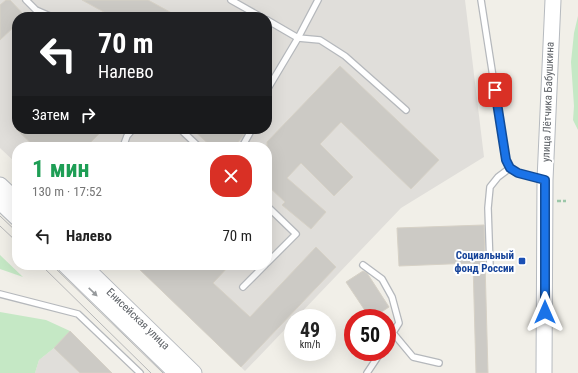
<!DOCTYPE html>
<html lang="ru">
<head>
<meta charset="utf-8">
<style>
  body { margin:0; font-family:"Roboto Condensed",sans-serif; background:#f6f6f6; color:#222; height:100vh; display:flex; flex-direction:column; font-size:15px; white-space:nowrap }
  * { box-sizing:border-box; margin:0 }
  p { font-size:13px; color:#767676 }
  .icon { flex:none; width:22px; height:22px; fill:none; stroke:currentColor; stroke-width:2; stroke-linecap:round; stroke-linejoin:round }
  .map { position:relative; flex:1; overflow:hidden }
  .side { position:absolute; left:12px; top:142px; width:260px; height:128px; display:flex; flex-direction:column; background:#fff; border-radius:16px; box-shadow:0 4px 16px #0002 }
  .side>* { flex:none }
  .hud { position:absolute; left:12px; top:12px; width:260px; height:122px; border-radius:16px; box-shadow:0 4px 16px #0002; background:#202124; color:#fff; overflow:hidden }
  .speed { position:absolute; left:284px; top:309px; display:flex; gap:8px; font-size:20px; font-weight:700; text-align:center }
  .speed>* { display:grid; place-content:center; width:52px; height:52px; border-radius:50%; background:#fff; box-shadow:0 4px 16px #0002; line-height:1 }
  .speed small { font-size:10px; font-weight:400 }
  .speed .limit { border:6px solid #d22; background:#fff; color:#111 }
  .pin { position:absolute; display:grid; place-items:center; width:34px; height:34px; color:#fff; margin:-17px; border-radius:8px; box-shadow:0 2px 6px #0006 }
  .me { position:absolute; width:44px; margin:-22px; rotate:0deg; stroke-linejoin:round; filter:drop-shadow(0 0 3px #0008) }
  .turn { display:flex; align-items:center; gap:14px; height:84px; padding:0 20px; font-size:18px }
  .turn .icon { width:52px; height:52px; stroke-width:2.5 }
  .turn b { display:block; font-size:28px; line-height:34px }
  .then { display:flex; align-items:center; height:38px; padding:0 20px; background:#0003; gap:8px; font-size:15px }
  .round { display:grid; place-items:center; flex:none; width:42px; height:42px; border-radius:16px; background:#f6f6f6 }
  .summary { display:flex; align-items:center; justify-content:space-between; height:68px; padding:0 20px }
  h1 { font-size:24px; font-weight:700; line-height:30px; color:#1e9e55 }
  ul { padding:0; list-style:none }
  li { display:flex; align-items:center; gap:12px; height:52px; padding:0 20px }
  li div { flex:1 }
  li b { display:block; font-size:15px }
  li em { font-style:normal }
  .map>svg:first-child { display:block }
  .industrial { fill:#e0deda; fill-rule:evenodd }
  .green { fill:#c5e8c5 }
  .building { fill:#cccac5; stroke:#d6d1c6 }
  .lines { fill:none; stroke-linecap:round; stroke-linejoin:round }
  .service-casing { stroke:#b5b8bc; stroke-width:8 }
  .secondary-casing { stroke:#b6babf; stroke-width:17 }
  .path { stroke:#9cc7a9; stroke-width:2.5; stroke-dasharray:4 2; stroke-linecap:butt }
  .service { stroke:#fff; stroke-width:5.5 }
  .secondary { stroke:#fff; stroke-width:15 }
  .tram { stroke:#b6b7b8; stroke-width:1 }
  .oneway { fill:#979a9d }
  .route-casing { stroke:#114b97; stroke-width:10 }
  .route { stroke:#1a73e8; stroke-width:7 }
  .transit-dot { fill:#1a4fb4; stroke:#fff; stroke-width:1.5 }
  .labels { text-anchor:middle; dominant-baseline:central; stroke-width:4; stroke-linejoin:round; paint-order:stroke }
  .street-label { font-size:11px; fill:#5f6368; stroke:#fff }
  .transit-label { font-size:11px; font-weight:bold; fill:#164399; stroke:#fff; text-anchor:end }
</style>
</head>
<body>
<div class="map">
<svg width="578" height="373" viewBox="0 0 578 373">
  <rect width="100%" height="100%" fill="#f1efe8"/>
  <g class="industrial">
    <path d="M0,0H465L484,157L401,208L296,318H293V321L245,371L135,265H267V147H17V164L0,148ZM17,17H267V129H17Z"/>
    <polygon points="70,331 112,373 35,373 39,360 54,348"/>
  </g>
  <g class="green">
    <polygon points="578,16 578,130 573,120 574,106 571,62 574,33"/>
    <polygon points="0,255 23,277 0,269"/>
    <polygon points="0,312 46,320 70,331 54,348 39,360 35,373 0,373"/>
  </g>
  <g class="building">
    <polygon points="6,0 10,0 26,17 17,17 17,24 0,40 0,5"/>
    <polygon points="82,0 148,0 179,17 113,17"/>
    <polygon points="340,66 439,160 411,189 341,122 320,144 353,177 334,196 301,163 287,178 326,212 311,229 282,205 285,202 267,185 267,142"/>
    <polygon points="16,129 104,129 86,147 35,147"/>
    <polygon points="192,129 247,129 243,136 234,147 212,147"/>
    <polygon points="484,225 488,373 476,373 473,263 399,266 397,228"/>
    <polygon points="316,247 336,267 241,367 135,265 230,265 213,283 250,317"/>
    <polygon points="363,271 367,273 389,307 372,318 370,318 346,282"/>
    <polygon points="70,331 112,373 80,373 54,348"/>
  </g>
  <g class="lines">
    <defs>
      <g id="service">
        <polyline points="26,0 36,10 52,17"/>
        <polyline points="231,0 261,17"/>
        <polyline points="481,0 506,160 510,168 518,173 544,180"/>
        <polyline points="267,20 298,38 318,0"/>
        <polyline points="267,90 298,38 320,40 345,56 406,110"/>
        <polyline points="180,129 199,147"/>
        <polyline points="123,147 127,136 133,129"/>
        <polyline points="242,147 252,129"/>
        <polyline points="267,206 296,234 267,263"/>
        <polyline points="363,265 382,279 392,297 399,323 387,342"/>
        <polyline points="490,267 488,208 490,187 498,177 510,168"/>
        <polyline points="243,287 265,265"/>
        <polyline points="0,294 78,314 140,373"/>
        <polyline points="393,333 413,357 439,363"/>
        <polyline points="367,373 381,352"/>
      </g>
      <g id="secondary">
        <polyline points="0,185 17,201"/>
        <polyline points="0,202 17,218"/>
        <polyline points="65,265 176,373"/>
        <polyline points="83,265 194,373"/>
        <polyline points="544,373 545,180 553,0"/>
      </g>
    </defs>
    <use href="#service" class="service-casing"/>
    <use href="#secondary" class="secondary-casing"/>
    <polyline class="path" points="557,201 566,201"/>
    <use href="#service" class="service"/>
    <use href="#secondary" class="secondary"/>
    <g class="tram">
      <polyline points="0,216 17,232"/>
      <polyline points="0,226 17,242"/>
      <polyline points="41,265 151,373"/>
      <polyline points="52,265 163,373"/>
    </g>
  </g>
  <defs><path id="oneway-solid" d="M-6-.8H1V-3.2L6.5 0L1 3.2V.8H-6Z"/></defs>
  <use class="oneway" href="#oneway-solid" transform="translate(93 292) rotate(44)"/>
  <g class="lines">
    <defs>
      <polyline id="route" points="495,90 506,160 510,168 518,173 545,180 545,312"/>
    </defs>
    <use href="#route" class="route-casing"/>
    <use href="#route" class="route"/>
  </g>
  <rect class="transit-dot" x="518" y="257" width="8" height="8" rx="2"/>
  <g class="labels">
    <g class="street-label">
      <text transform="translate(548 102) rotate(-88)">улица Лётчика Бабушкина</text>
      <text transform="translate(138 319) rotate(44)">Енисейская улица</text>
    </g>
    <g class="transit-label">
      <text x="514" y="255">Социальный<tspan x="514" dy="13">фонд России</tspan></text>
    </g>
  </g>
</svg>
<div class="speed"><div>49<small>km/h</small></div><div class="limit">50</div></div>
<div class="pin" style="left:495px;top:90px;background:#d93025"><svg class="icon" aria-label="arrive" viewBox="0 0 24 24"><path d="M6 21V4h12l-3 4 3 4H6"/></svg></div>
<svg class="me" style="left:545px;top:312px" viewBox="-20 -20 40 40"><path d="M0-17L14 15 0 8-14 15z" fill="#1a73e8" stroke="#fff" stroke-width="4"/></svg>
<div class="hud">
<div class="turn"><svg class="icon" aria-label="left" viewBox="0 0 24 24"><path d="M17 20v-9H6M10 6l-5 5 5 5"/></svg><div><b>70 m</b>Налево</div></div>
<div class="then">Затем<svg class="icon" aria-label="right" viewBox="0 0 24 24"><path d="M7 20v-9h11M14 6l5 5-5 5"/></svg></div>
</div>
<section class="side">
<div class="summary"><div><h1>1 мин</h1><p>130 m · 17:52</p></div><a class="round" style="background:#d93025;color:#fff"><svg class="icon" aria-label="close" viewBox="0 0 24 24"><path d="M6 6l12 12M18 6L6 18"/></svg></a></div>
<ul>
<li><svg class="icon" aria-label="left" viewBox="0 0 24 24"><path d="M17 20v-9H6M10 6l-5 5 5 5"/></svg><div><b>Налево</b></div><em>70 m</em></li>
</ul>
</section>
</div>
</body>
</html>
